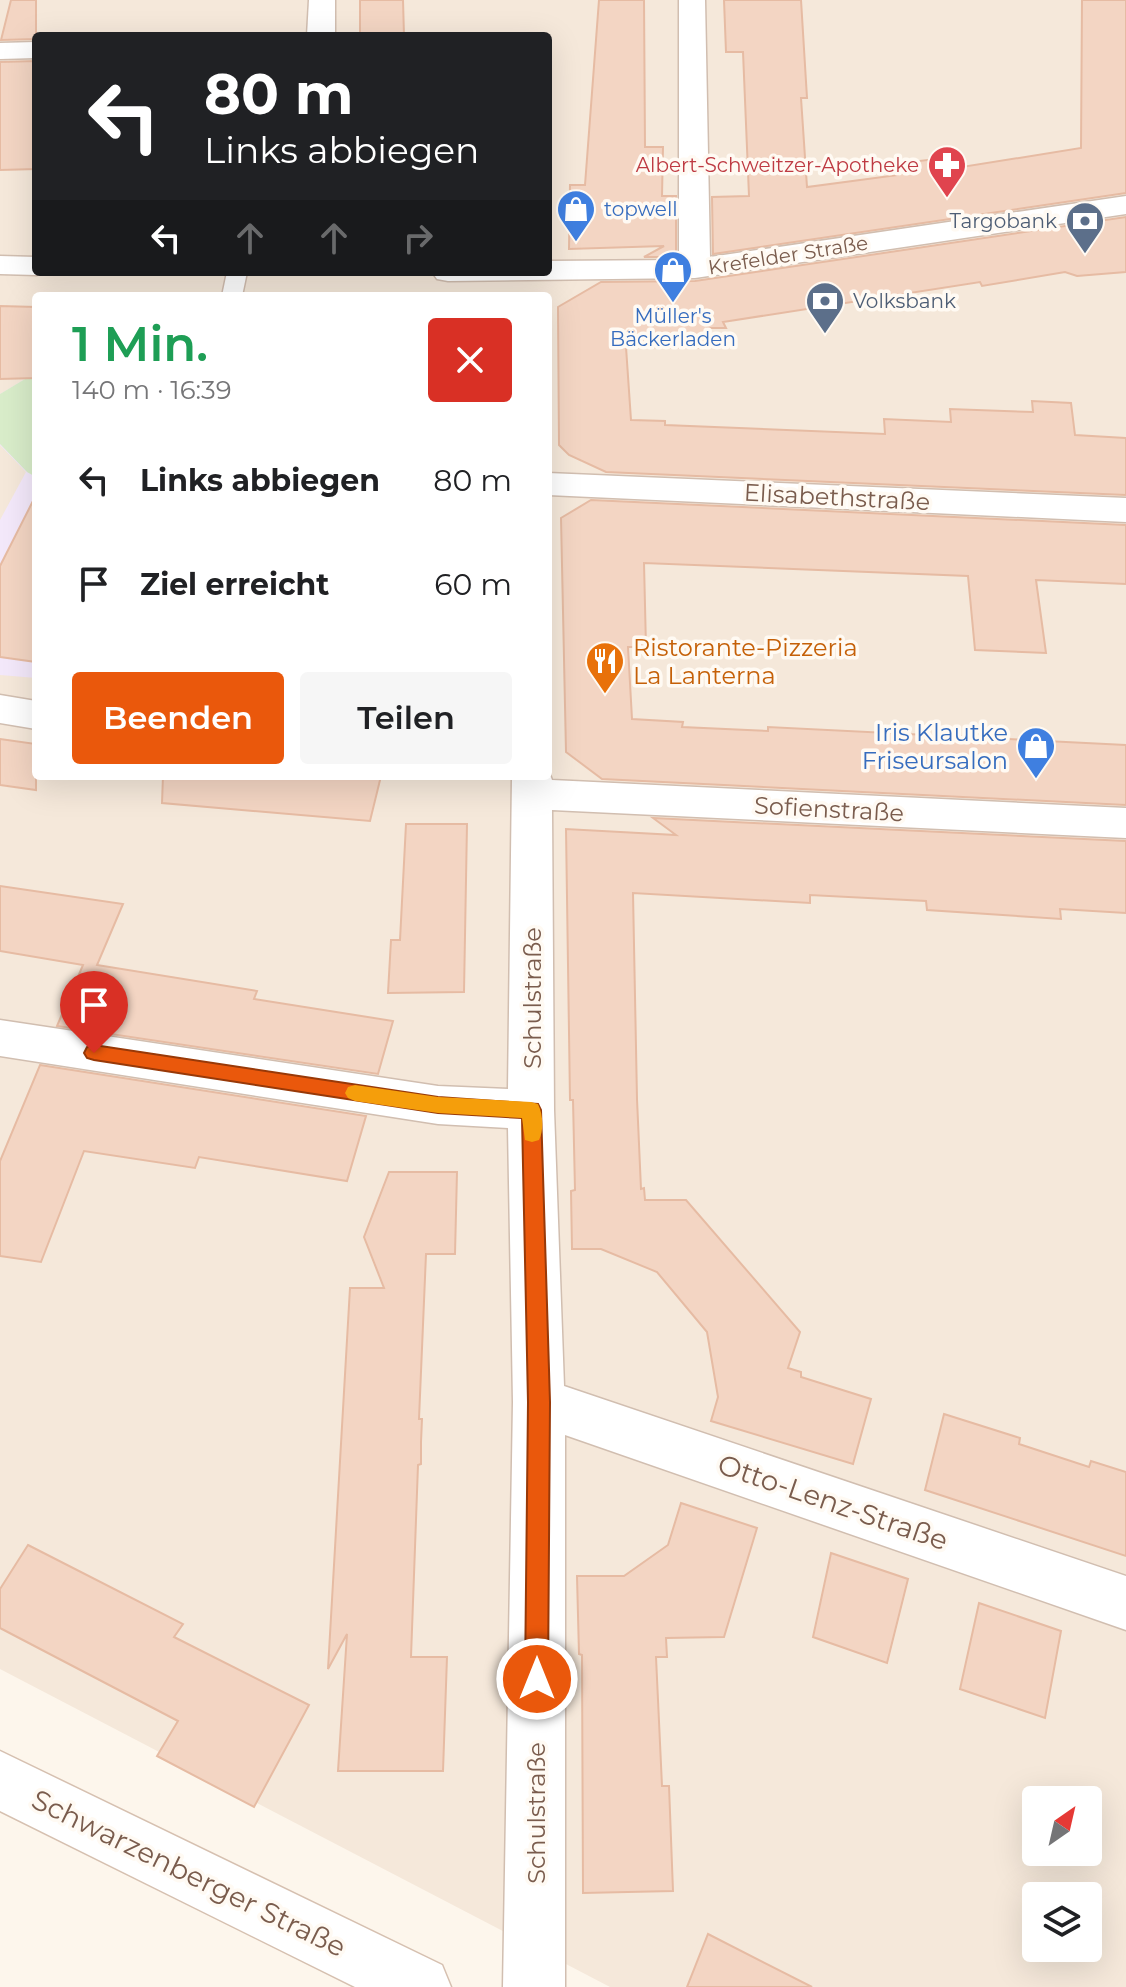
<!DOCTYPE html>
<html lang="de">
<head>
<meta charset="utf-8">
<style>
  body { margin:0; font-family:Montserrat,sans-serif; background:#f6f6f6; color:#202124; height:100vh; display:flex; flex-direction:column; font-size:30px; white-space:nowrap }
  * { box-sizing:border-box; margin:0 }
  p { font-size:26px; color:#757577 }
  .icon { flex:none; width:44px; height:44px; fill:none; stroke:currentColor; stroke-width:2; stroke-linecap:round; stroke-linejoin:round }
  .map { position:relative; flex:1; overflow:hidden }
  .details { position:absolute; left:32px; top:292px; width:520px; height:488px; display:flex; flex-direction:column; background:#fff; border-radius:8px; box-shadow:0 8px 32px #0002 }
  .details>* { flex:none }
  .top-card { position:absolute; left:32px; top:32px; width:520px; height:244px; border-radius:8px; box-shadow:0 8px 32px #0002; background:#202124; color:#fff; overflow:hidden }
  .needle { width:52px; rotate:34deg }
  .tools { position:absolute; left:1022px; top:1786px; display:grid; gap:16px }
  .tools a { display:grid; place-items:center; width:80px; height:80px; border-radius:8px; background:#fff; box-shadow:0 8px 32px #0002; font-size:40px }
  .pin { position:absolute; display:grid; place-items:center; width:68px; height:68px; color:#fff; margin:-82px -34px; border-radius:50% 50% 50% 0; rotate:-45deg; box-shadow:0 0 8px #0007 }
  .pin .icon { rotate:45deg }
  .me { position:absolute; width:88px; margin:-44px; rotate:0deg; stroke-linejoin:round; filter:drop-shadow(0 0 6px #0008) }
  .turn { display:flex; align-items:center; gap:28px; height:168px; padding:0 40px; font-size:36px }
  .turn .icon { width:104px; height:104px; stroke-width:2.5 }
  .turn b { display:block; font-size:56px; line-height:68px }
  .lanes { display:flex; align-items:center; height:76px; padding:0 40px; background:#0003; justify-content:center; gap:40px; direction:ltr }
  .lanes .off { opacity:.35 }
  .round { display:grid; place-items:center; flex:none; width:84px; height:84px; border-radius:8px; background:#f6f6f6 }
  .overview { display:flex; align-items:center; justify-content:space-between; height:136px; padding:0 40px }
  h1 { font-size:48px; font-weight:600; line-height:60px; color:#1e9e55 }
  .primary-button { display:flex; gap:16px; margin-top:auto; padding:16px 40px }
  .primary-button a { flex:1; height:92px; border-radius:8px; background:#ea580c; color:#fff; font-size:32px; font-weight:600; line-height:92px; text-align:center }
  .primary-button a+a { background:#f6f6f6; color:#202124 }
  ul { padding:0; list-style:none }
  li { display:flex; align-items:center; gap:24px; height:104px; padding:0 40px }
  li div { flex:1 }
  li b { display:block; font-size:30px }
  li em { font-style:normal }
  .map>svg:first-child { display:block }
  .residential { fill:#f5e8da; fill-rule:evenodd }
  .education { fill:#f3e8fa }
  .green { fill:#d8ecc9 }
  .building { fill:#f3d5c3; stroke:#e6bba3; stroke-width:2 }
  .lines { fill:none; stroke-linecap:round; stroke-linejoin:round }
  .lane-casing { stroke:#d1beb0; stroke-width:3 }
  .street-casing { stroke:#d1beb0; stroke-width:3 }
  .secondary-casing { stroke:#d6c0b0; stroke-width:3 }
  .lane { fill:#fff; fill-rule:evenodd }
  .street { fill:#fff; fill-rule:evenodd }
  .secondary { fill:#fff; fill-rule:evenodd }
  .route { fill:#ea580c; stroke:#983908; stroke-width:2 }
  .slow { fill:#f59e0b }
  .labels { text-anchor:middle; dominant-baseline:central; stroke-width:7; stroke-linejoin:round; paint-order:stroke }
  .far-health-label { font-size:20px; fill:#be3a42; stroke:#fffaf3; text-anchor:end }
  .far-shop-label { font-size:20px; fill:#366cbe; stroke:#fffaf3; text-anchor:start }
  .far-service-label { font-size:20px; fill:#4e5e75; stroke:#fffaf3; text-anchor:end }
  .far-street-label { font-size:20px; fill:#7a5c4d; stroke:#fffaf3 }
  .street-label { font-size:24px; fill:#7a5c4d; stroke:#fffaf3 }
  .food-label { font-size:24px; fill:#c56008; stroke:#fffaf3; text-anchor:start }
  .shop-label { font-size:24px; fill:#366cbe; stroke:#fffaf3; text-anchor:end }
  .near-street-label { font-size:28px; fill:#7a5c4d; stroke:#fffaf3 }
</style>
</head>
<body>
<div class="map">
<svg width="1126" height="1987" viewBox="0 0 1126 1987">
  <rect width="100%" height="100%" fill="#fdf6ec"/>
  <path class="residential" d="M0,0H1126V1987H610L0,1669ZM36,36H548V272H36ZM36,296H548V776H36ZM1036,1800H1088V1852H1036ZM1036,1896H1088V1948H1036Z"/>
  <polygon class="education" points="36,346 36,678 0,675 0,520 26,472 0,445 0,394 25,379"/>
  <polygon class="green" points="36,378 36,477 27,472 0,444 0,394 25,379"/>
  <g class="building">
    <polygon points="11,0 36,0 36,39 1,40"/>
    <polygon points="360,0 403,0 404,36 360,36"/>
    <polygon points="599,0 644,0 645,147 663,147 662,196 676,196 676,257 644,257 664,246 569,249 570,185 585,185"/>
    <polygon points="724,0 801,0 807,98 801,98 807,187 898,175 894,164 952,157 956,168 1081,148 1082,0 1126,0 1126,193 713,254 712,197 749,196 743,52 726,52"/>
    <polygon points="36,61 36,169 0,170 0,62"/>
    <polygon points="1126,217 1126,272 1077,276 1065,272 982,286 980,282 723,322 726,328 707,328 710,348 626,347 631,420 665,421 665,425 885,434 884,419 951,422 950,409 1033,412 1032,401 1071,403 1075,435 1126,438 1126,495 606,472 569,455 559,445 558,307 601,282 695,281"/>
    <polygon points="0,306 36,307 36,378 0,379"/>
    <polygon points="36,495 36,662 0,657 0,566"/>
    <polygon points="591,500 1126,525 1126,584 1036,580 1046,653 975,650 968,576 644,563 646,647 628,647 632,719 683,722 682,727 768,731 768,727 1126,745 1126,805 602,779 566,752 561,518"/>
    <polygon points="0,739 36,744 36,790 0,785"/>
    <polygon points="163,776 381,776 370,821 162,803"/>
    <polygon points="653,818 1126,841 1126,913 1060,909 1061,919 927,910 926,901 810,895 810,903 633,893 637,1099 641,1189 644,1188 645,1200 686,1200 800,1332 788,1368 801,1372 801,1377 871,1399 853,1464 711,1421 718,1397 707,1332 657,1272 601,1249 572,1249 571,1191 575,1190 573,1100 570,1100 566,829 676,835"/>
    <polygon points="406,824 467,824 464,992 388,993 391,940 400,940"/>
    <polygon points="0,886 123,904 97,965 257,991 254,999 393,1021 378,1074 57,1026 83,965 0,951"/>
    <polygon points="40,1065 366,1116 347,1181 199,1157 195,1168 84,1151 41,1262 0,1256 0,1161"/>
    <polygon points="389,1172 457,1172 455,1254 426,1254 419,1419 422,1419 421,1442 421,1464 418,1465 411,1657 447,1657 443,1771 338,1771 347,1634 328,1669 350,1288 384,1288 364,1237"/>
    <polygon points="944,1414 1020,1438 1019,1444 1089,1467 1091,1461 1126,1472 1126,1556 925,1490"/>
    <polygon points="681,1503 757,1528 724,1637 666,1638 667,1657 656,1657 662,1786 669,1786 673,1891 583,1893 582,1655 579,1654 577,1576 624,1576 668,1545"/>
    <polygon points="28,1545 183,1624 174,1637 309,1705 254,1807 157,1756 178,1721 0,1628 0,1589"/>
    <polygon points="831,1553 908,1579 887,1663 813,1637"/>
    <polygon points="979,1603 1061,1631 1045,1718 960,1689"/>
    <polygon points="708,1934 812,1987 687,1987"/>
  </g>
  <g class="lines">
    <defs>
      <polygon id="lane" points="227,272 247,272 242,296 222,296"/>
      <g id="street">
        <polygon points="309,0 335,0 335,36 307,36"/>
        <polygon points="679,0 705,0 710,257 1126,196 1126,214 695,278 448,281 437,279 432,272 548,272 548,261 679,260"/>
        <polygon points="36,42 36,58 0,59 0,43"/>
        <polygon points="0,256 36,257 36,272 48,272 36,275 0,274"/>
        <polygon points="548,473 1126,498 1126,522 548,495"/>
        <polygon points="0,695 36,701 36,729 0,723"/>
        <polygon points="548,769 552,780 1126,808 1126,838 552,810 554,1110 564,1386 1126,1576 1126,1630 565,1435 565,1987 503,1987 513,1402 508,1128 438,1124 0,1056 0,1020 438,1086 508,1089 512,776 548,776"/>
      </g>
      <polygon id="secondary" points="0,1751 442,1965 451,1987 355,1987 0,1811"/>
    </defs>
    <use href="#lane" class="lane-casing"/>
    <use href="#street" class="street-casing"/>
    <use href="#secondary" class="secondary-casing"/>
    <use href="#lane" class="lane"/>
    <use href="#street" class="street"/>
    <use href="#secondary" class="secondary"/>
  </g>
  <polygon class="route" points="94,1045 438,1097 538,1104 541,1110 550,1402 548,1679 545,1687 537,1690 529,1687 525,1679 528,1402 522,1118 438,1113 94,1060 87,1058 84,1053 87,1047"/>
  <path class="slow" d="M355,1085L438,1097L531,1102L538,1104C543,1114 544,1130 539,1140L532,1142L525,1140L522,1118L438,1113L355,1101L348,1098L345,1093L348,1087Z"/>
  <defs>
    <symbol id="pharmacy-pin" viewBox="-11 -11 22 30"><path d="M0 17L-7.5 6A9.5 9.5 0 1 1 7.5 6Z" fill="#e0444e" stroke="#fffaf3"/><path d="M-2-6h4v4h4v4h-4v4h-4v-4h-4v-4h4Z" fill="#fff"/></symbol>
    <symbol id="shop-pin" viewBox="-11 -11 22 30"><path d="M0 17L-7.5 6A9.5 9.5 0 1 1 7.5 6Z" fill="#3f7fe0" stroke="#fffaf3"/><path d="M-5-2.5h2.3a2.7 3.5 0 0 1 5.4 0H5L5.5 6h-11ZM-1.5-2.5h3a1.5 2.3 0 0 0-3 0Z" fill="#fff"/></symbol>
    <symbol id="bank-pin" viewBox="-11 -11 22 30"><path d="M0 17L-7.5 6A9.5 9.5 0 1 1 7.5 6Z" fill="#5c6f8a" stroke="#fffaf3"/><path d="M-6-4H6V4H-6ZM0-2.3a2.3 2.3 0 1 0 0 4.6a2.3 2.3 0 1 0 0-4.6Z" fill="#fff"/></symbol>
    <symbol id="restaurant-pin" viewBox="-11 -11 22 30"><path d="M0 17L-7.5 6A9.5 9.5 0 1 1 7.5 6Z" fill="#e8710a" stroke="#fffaf3"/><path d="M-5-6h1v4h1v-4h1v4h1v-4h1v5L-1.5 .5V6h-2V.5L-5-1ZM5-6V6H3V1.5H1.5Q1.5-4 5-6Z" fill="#fff"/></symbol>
  </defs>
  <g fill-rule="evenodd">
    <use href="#pharmacy-pin" x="925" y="143" width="44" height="60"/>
    <use href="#shop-pin" x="554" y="187" width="44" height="60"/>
    <use href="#bank-pin" x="1063" y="199" width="44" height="60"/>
    <use href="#shop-pin" x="651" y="248" width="44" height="60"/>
    <use href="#bank-pin" x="803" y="279" width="44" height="60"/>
    <use href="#restaurant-pin" x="583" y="639" width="44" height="60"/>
    <use href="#shop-pin" x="1014" y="724" width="44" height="60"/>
  </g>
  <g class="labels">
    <g class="far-health-label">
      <text x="919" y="165">Albert-Schweitzer-Apotheke</text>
    </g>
    <g class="far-shop-label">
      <text x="604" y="209">topwell</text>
      <text x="673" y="316" text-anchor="middle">Müller's<tspan x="673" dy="23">Bäckerladen</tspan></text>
    </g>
    <g class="far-service-label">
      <text x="1057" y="221">Targobank</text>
      <text x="853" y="301" text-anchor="start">Volksbank</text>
    </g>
    <g class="far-street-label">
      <text transform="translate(788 255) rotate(-9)">Krefelder Straße</text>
    </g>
    <g class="street-label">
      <text transform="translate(837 497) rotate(3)">Elisabethstraße</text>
      <text transform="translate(829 809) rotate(3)">Sofienstraße</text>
      <text transform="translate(532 998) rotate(-90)">Schulstraße</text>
      <text transform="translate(536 1813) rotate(-90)">Schulstraße</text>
    </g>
    <g class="food-label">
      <text x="633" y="647">Ristorante-Pizzeria<tspan x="633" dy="28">La Lanterna</tspan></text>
    </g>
    <g class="shop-label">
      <text x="1008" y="732">Iris Klautke<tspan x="1008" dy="28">Friseursalon</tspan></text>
    </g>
    <g class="near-street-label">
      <text transform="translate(833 1502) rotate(19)">Otto-Lenz-Straße</text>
      <text transform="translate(189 1873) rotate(26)">Schwarzenberger Straße</text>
    </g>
  </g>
</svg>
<div class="tools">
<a><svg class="needle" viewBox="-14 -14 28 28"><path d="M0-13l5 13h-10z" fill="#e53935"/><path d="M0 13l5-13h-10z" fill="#757577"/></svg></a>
<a><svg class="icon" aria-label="layers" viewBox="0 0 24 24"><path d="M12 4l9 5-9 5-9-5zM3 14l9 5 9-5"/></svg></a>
</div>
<div class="pin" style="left:94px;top:1053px;background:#d93025"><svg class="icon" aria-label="arrive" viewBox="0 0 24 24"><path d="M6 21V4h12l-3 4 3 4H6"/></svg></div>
<svg class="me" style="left:537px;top:1679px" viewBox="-20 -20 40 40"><circle r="17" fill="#ea580c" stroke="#fff" stroke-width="3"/><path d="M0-11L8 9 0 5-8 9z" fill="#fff"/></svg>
<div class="top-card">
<div class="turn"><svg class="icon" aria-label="left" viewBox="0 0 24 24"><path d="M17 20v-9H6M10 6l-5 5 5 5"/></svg><div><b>80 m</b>Links abbiegen</div></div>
<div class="lanes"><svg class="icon" aria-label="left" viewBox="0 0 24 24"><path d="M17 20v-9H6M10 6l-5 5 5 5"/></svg><svg class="icon off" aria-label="ahead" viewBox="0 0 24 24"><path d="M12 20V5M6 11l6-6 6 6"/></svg><svg class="icon off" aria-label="ahead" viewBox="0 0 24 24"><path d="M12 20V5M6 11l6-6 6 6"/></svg><svg class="icon off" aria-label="right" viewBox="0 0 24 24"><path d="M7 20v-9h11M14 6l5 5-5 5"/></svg></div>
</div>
<section class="details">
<div class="overview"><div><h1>1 Min.</h1><p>140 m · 16:39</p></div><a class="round" style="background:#d93025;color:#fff"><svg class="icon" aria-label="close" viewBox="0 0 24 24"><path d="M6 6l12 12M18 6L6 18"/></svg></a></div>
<ul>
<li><svg class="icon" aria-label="left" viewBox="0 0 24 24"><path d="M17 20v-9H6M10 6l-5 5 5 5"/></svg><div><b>Links abbiegen</b></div><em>80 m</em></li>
<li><svg class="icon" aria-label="arrive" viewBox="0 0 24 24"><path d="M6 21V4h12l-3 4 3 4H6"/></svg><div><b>Ziel erreicht</b></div><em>60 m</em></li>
</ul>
<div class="primary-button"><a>Beenden</a><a>Teilen</a></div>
</section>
</div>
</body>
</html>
